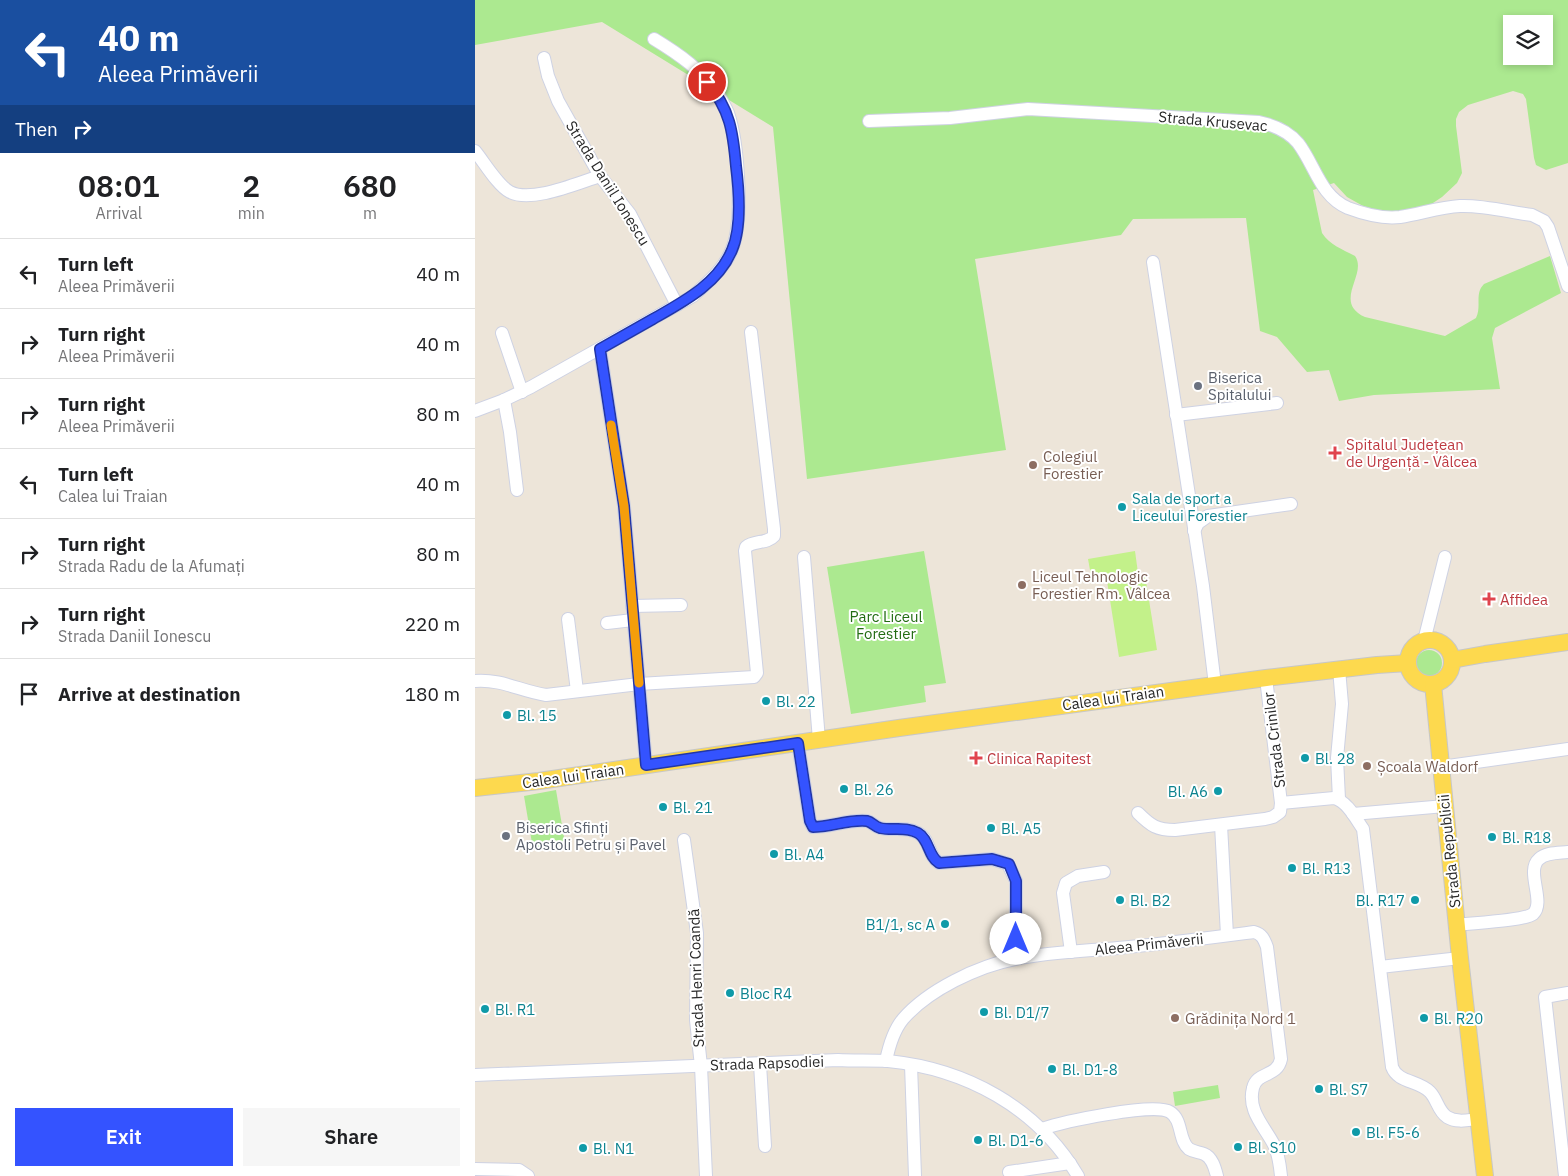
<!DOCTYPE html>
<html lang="en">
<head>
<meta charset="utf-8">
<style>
  body { margin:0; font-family:"IBM Plex Sans",sans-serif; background:#f6f6f6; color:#202124; height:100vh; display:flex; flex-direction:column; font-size:19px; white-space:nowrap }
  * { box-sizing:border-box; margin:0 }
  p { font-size:16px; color:#757577 }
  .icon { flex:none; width:28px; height:28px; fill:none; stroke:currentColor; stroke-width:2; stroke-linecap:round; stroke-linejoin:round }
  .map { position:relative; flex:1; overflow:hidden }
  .panel { display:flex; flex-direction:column; background:#fff; width:475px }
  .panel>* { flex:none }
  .guide { background:#1a4fa0; color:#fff; overflow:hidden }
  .fabs { position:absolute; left:1028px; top:15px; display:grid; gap:10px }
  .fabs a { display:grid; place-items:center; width:50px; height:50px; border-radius:0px; background:#fff; box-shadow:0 2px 8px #0003; font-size:25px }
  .pin { position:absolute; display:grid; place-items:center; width:42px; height:42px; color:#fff; margin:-21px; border:2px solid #fff; border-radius:50%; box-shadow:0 1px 5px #0007 }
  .me { position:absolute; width:55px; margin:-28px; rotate:0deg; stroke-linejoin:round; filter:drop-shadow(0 0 4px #0008) }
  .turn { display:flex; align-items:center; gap:18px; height:105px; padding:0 15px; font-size:22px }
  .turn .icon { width:65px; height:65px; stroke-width:2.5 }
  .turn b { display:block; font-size:35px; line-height:42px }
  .then { display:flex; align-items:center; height:48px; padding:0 15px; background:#0003; gap:10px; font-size:19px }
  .eta { display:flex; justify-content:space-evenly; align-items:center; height:85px; text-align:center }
  .eta b { font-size:30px; font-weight:600; line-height:35px }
  .action { display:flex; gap:10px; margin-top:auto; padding:10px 15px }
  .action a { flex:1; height:58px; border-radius:0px; background:#3453ff; color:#fff; font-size:20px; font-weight:600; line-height:58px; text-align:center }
  .action a+a { background:#f6f6f6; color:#202124 }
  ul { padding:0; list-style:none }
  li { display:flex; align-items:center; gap:15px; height:70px; padding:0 15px; border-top:1px solid #e0e0e0 }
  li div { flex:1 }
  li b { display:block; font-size:19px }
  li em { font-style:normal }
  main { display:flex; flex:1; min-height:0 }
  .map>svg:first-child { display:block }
  .green { fill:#ace990; fill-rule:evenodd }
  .pitch { fill:#c3f18a }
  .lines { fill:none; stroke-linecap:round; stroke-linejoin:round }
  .minor-casing { stroke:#ced2e3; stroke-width:14 }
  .major-casing { stroke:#c7c7c7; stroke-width:18 }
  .minor { stroke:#fff; stroke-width:12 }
  .major { stroke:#fdd94e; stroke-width:16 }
  .route-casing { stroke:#2236a6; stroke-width:12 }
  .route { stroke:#3453ff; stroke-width:9 }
  .slow { stroke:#f59e0b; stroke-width:9 }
  .worship-dot { fill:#6b7280; stroke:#fff; stroke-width:2 }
  .health-dot { fill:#e0444e; stroke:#fff; stroke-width:2 }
  .education-dot { fill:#8d6e63; stroke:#fff; stroke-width:2 }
  .culture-dot { fill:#0f9aa8; stroke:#fff; stroke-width:2 }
  .labels { text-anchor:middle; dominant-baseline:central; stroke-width:4; stroke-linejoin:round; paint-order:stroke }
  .street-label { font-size:15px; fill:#292929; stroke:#fff }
  .worship-label { font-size:15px; fill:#5b616d; stroke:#fff; text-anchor:start }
  .health-label { font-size:15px; fill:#be3a42; stroke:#fff; text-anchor:start }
  .education-label { font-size:15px; fill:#785e54; stroke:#fff; text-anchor:start }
  .culture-label { font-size:15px; fill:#0d838f; stroke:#fff; text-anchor:start }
  .park-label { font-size:15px; fill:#236c13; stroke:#fff }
</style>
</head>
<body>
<main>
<section class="panel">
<div class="guide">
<div class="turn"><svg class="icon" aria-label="left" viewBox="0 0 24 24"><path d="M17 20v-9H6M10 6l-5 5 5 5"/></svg><div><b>40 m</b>Aleea Primăverii</div></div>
<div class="then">Then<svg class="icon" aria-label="right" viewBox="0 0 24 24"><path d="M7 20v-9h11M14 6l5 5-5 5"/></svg></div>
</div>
<div class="eta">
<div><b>08:01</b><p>Arrival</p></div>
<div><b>2</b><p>min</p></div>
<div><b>680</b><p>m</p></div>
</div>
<ul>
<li><svg class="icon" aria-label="left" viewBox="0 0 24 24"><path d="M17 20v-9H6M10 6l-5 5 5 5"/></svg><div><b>Turn left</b><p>Aleea Primăverii</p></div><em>40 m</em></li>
<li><svg class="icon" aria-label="right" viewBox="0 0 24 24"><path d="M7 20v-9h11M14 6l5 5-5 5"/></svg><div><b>Turn right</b><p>Aleea Primăverii</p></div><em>40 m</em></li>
<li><svg class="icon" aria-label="right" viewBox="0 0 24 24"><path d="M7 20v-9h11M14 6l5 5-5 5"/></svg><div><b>Turn right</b><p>Aleea Primăverii</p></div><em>80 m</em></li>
<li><svg class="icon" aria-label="left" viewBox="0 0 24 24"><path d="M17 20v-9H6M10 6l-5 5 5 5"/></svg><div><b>Turn left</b><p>Calea lui Traian</p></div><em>40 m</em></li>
<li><svg class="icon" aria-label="right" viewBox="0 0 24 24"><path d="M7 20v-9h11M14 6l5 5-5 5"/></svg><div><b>Turn right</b><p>Strada Radu de la Afumați</p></div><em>80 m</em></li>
<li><svg class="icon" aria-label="right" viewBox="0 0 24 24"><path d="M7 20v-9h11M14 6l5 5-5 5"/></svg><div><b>Turn right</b><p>Strada Daniil Ionescu</p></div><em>220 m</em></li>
<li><svg class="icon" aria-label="arrive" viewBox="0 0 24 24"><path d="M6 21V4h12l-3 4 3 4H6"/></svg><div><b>Arrive at destination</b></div><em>180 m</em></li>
</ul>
<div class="action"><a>Exit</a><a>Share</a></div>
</section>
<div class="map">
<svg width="1093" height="1176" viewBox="0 0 1093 1176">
  <rect width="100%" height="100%" fill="#ede5d9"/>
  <g class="green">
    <path d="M0,0H1093V163L1071,170L1061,165L1059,158L1051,99L1048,94L1038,91L993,105L984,112L981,119V126L987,173L982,183L967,197L955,205L914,214L888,206L872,197L859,183L838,190L847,233C855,245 867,249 880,256C893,274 857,302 890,317L970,336L1001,318C1007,306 999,294 1009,284L1075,256L1086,293L1020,328L1017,338L1025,389L899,395L864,401L854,370L832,372L802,337L785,331L771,218L658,219L646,235L500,259L531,450L332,479L298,127L127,22L0,45ZM1036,24H1069V56H1036Z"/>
    <polygon points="449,551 471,683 449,686 451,702 376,714 352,567"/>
    <circle cx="954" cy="663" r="13"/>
    <polygon points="81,790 90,843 58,849 49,796"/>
    <polygon points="743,1085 745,1098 700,1106 698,1092"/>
  </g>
  <g class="pitch">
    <polygon points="660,551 663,573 617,581 613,559"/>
    <polygon points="670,575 682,650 644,657 632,581"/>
  </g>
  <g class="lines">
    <defs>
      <g id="minor">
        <polyline points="69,58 73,76 83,101 125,176 155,214 202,305"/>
        <path d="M394,121L475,118L553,109L784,122C798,125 813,131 823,143C840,165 845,196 873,208C889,214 908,219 925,217C945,214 965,207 985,206C1008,205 1034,212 1057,215L1069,221L1073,227L1093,286"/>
        <path d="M0,151C9,162 23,186 35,192C57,203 102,183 125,176"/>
        <polyline points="678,262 728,586 740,685"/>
        <polyline points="27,333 47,392"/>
        <polyline points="125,349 149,506 171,765"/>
        <polyline points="29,400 35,432 42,490"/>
        <path d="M0,411L29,400L56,387L218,296C233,282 250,268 257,249C269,221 263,142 253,113C251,108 247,101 244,96C229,71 202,53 179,39"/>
        <polyline points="701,415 802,403"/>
        <polyline points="719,531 723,523 733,516 816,504"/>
        <polyline points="329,557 344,740"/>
        <polyline points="157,606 206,605"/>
        <polyline points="93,619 102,691"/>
        <polyline points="132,623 158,620"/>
        <polyline points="949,641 970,557"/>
        <polyline points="864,669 867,704 862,758 864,799"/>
        <path d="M0,681C27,679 45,691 71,695L164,684L279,677L282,673L270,551L271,547C279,540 292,544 299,536V529L276,332"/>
        <path d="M323,743L335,821L338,827C356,827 374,819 392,821C397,822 400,827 405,828C418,831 431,826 443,833C455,839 453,856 464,863L517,859L533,864L541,881V958"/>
        <polyline points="966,767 1093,749"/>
        <path d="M806,803L859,798C872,801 881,819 888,829L917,1067C923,1083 943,1080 955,1092C962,1099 963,1111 972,1117C982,1123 993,1120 1003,1119"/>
        <path d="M663,813C676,826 682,830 700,830L790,819L798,817L805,812L806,803L791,678"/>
        <polyline points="878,814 970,806"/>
        <polyline points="746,825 752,935"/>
        <polyline points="209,840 222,933 221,1020 226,1066 231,1176"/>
        <path d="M982,925C996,923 1048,921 1058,914C1071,902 1050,871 1064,859C1071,852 1084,853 1093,852"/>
        <polyline points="596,952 588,893 591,883 603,876 629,872"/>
        <polyline points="905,967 985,958"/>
        <path d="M411,1061C414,1046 418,1031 428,1019C453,990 503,966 540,959C574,952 609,951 643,948C688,944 733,938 779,932C787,934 789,939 792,947L806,1059C802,1078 782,1071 778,1088C772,1111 790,1127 799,1145C804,1155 805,1166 806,1176"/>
        <polyline points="285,1064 290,1146"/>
        <polyline points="436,1065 440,1176"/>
        <path d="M0,1075L363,1060C379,1061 396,1060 413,1061C491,1069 562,1107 603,1176"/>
        <path d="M567,1129C587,1122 679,1102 695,1112C708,1120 703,1140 714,1149C719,1152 724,1152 729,1154C737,1157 740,1168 742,1176"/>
        <polyline points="0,1169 44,1170 53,1176"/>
        <polyline points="534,1172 595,1163"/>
        <polyline points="1090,1176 1070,997 1093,993"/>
      </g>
      <g id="major">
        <circle cx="955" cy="662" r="22"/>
        <polyline points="977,660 1010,654 1093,642"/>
        <polyline points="958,684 985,958 1010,1176"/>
        <polyline points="0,788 64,781 424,728 791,678 902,665 933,663"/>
      </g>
    </defs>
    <use href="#minor" class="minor-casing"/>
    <use href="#major" class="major-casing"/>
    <use href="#minor" class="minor"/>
    <use href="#major" class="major"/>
  </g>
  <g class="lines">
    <defs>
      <path id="route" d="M232,82C255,109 258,132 261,166C264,190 267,227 257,250C243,284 208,302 178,319C160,329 143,339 125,349L149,506L171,765L323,743L335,821L338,827C356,827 374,819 392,821C397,822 400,827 405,828C418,831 430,826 443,833C454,839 453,856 464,863L517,859L534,864L541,881V939"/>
    </defs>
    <use href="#route" class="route-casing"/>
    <use href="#route" class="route"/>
    <polyline class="slow" points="136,425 149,506 164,683"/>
  </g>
  <g class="worship-dot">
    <circle cx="723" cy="386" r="5"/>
    <circle cx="31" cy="836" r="5"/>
  </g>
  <g class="health-dot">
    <path d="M857.5 445.5h5v5h5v5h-5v5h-5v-5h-5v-5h5z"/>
    <path d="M1011.5 591.5h5v5h5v5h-5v5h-5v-5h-5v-5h5z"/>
    <path d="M498.5 750.5h5v5h5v5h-5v5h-5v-5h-5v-5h5z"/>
  </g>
  <g class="education-dot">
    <circle cx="558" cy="465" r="5"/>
    <circle cx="547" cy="585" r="5"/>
    <circle cx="892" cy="766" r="5"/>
    <circle cx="700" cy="1018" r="5"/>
  </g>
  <g class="culture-dot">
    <circle cx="647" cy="507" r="5"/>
    <circle cx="291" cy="701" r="5"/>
    <circle cx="32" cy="715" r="5"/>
    <circle cx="830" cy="758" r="5"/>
    <circle cx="369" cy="789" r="5"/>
    <circle cx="743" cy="791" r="5"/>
    <circle cx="188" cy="807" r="5"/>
    <circle cx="516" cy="828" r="5"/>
    <circle cx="1017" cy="837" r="5"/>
    <circle cx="299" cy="854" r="5"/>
    <circle cx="817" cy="868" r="5"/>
    <circle cx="645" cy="900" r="5"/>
    <circle cx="940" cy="900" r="5"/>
    <circle cx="470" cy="924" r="5"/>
    <circle cx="255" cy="993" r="5"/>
    <circle cx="10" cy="1009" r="5"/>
    <circle cx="509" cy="1012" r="5"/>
    <circle cx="949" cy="1018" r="5"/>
    <circle cx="577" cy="1069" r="5"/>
    <circle cx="844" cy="1089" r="5"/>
    <circle cx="881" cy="1132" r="5"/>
    <circle cx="503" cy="1140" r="5"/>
    <circle cx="763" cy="1147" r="5"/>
    <circle cx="108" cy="1148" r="5"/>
  </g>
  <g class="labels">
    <g class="street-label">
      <text transform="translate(738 121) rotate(5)">Strada Krusevac</text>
      <text transform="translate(133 183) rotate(58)">Strada Daniil Ionescu</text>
      <text transform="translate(638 698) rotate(-8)">Calea lui Traian</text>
      <text transform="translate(799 740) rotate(-97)">Strada Crinilor</text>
      <text transform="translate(98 776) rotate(-8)">Calea lui Traian</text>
      <text transform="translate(974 851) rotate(-96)">Strada Republicii</text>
      <text transform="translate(674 944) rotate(-6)">Aleea Primăverii</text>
      <text transform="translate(221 978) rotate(-92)">Strada Henri Coandă</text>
      <text transform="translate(292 1063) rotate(-2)">Strada Rapsodiei</text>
    </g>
    <g class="worship-label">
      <text x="733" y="377">Biserica<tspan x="733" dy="17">Spitalului</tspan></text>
      <text x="41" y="827">Biserica Sfinți<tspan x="41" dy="17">Apostoli Petru și Pavel</tspan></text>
    </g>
    <g class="health-label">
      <text x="871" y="444">Spitalul Județean<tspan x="871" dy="17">de Urgență - Vâlcea</tspan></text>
      <text x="1025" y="599">Affidea</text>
      <text x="512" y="758">Clinica Rapitest</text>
    </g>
    <g class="education-label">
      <text x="568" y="456">Colegiul<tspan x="568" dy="17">Forestier</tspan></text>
      <text x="557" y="576">Liceul Tehnologic<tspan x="557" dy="17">Forestier Rm. Vâlcea</tspan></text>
      <text x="902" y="766">Școala Waldorf</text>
      <text x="710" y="1018">Grădinița Nord 1</text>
    </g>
    <g class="culture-label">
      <text x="657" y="498">Sala de sport a<tspan x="657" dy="17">Liceului Forestier</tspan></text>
      <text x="301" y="701">Bl. 22</text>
      <text x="42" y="715">Bl. 15</text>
      <text x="840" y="758">Bl. 28</text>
      <text x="379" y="789">Bl. 26</text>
      <text x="733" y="791" text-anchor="end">Bl. A6</text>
      <text x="198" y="807">Bl. 21</text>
      <text x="526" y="828">Bl. A5</text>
      <text x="1027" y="837">Bl. R18</text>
      <text x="309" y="854">Bl. A4</text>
      <text x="827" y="868">Bl. R13</text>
      <text x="655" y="900">Bl. B2</text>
      <text x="930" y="900" text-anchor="end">Bl. R17</text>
      <text x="460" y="924" text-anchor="end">B1/1, sc A</text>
      <text x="265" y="993">Bloc R4</text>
      <text x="20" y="1009">Bl. R1</text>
      <text x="519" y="1012">Bl. D1/7</text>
      <text x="959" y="1018">Bl. R20</text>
      <text x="587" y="1069">Bl. D1-8</text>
      <text x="854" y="1089">Bl. S7</text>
      <text x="891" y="1132">Bl. F5-6</text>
      <text x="513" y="1140">Bl. D1-6</text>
      <text x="773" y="1147">Bl. S10</text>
      <text x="118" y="1148">Bl. N1</text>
    </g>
    <g class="park-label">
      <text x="411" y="616">Parc Liceul<tspan x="411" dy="17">Forestier</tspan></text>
    </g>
  </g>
</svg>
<div class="fabs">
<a><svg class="icon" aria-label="layers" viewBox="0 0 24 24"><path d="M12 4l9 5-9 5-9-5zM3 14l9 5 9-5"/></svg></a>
</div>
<div class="pin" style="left:232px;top:82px;background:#d93025"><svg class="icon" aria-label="arrive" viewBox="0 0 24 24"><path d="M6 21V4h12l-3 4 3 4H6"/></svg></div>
<svg class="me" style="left:541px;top:939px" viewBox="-20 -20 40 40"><circle r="19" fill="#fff"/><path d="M0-13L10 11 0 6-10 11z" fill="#3453ff"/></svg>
</div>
</main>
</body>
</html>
